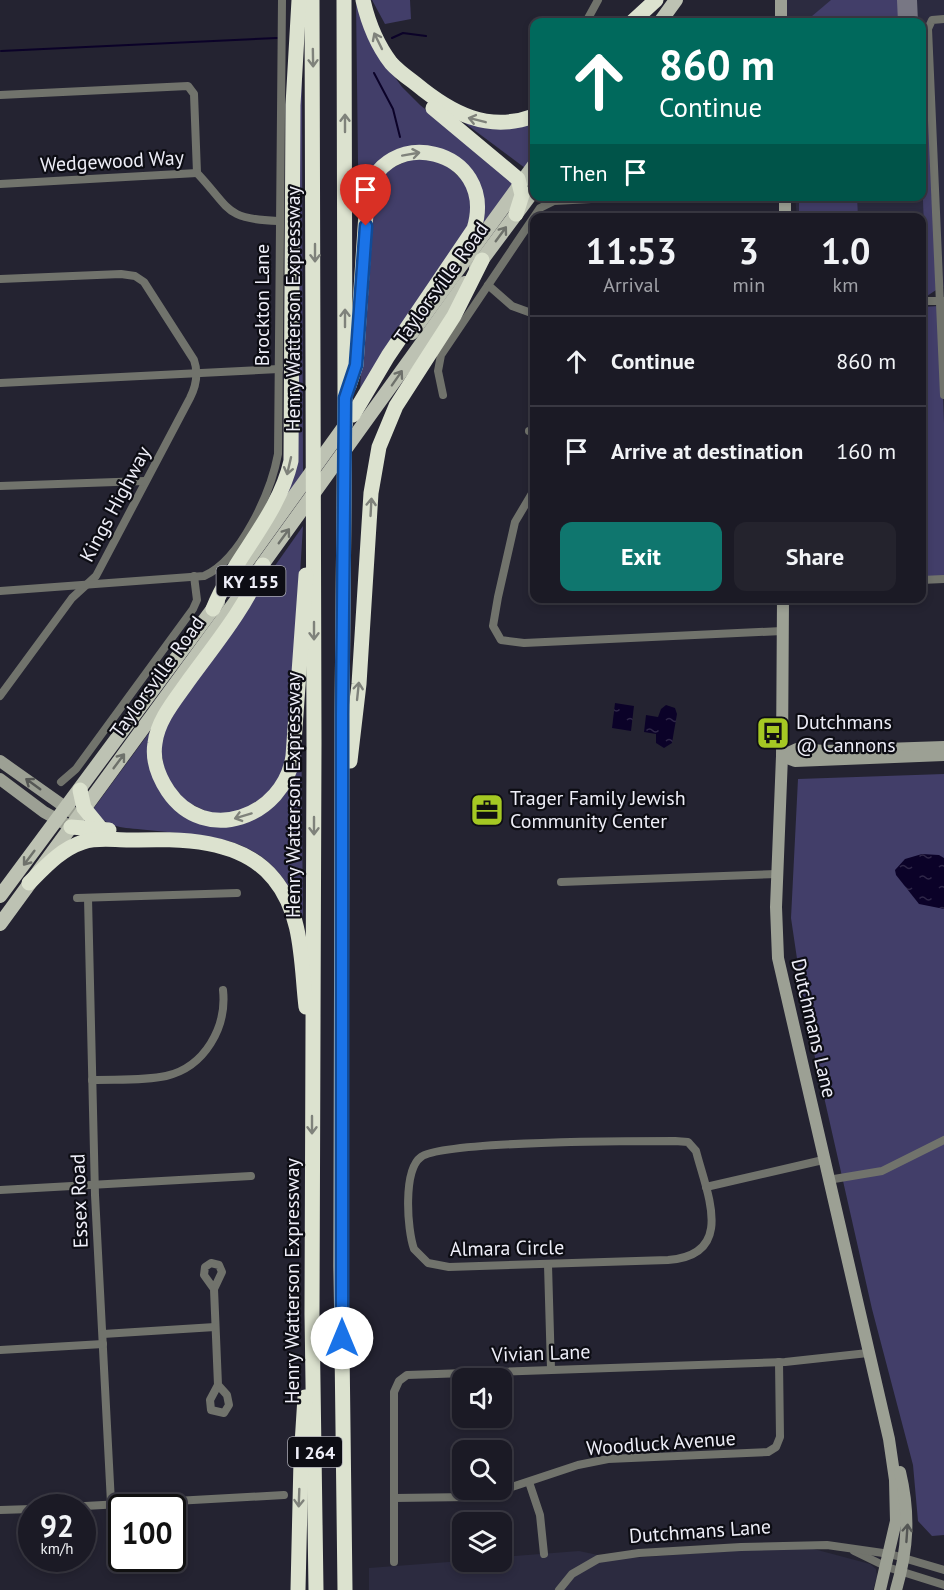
<!DOCTYPE html>
<html lang="en">
<head>
<meta charset="utf-8">
<style>
  body { margin:0; font-family:"PT Sans",sans-serif; background:#24232d; color:#f1f3f6; height:100vh; display:flex; flex-direction:column; font-size:22px; white-space:nowrap }
  * { box-sizing:border-box; margin:0 }
  p { font-size:20px; color:#a0a1a7 }
  .icon { flex:none; width:33px; height:33px; fill:none; stroke:currentColor; stroke-width:2; stroke-linecap:round; stroke-linejoin:round }
  .map { position:relative; flex:1; overflow:hidden }
  .details { position:absolute; left:530px; top:213px; width:396px; height:390px; display:flex; flex-direction:column; background:#1b1a25; border-radius:12px; box-shadow:0 3px 9px #0003,0 0 0 2px #393842 }
  .details>* { flex:none }
  .top-card { position:absolute; left:530px; top:18px; width:396px; height:183px; border-radius:12px; box-shadow:0 3px 9px #0003,0 0 0 2px #393842; background:#00695c; color:#fff; overflow:hidden }
  .fabs { position:absolute; left:452px; top:1368px; display:grid; gap:12px }
  .fabs a { display:grid; place-items:center; width:60px; height:60px; border-radius:12px; background:#1b1a25; box-shadow:0 3px 9px #0003,0 0 0 2px #393842; font-size:30px }
  .speed { position:absolute; left:18px; top:1494px; display:flex; gap:12px; font-size:30px; font-weight:700; text-align:center }
  .speed>* { display:grid; place-content:center; width:78px; height:78px; border-radius:50%; background:#1b1a25; box-shadow:0 3px 9px #0003,0 0 0 2px #393842; line-height:1 }
  .speed small { font-size:15px; font-weight:400 }
  .speed .limit { border:3px solid #111; border-radius:9px; background:#fff; color:#111 }
  .pin { position:absolute; display:grid; place-items:center; width:51px; height:51px; color:#fff; margin:-62px -26px; border-radius:50% 50% 50% 0; rotate:-45deg; box-shadow:0 0 6px #0007 }
  .pin .icon { rotate:45deg }
  .me { position:absolute; width:66px; margin:-33px; rotate:0deg; stroke-linejoin:round; filter:drop-shadow(0 0 4px #0008) }
  .turn { display:flex; align-items:center; gap:21px; height:126px; padding:0 30px; font-size:27px }
  .turn .icon { width:78px; height:78px; stroke-width:2.5 }
  .turn b { display:block; font-size:42px; line-height:51px }
  .then { display:flex; align-items:center; height:57px; padding:0 30px; background:#0003; gap:12px; font-size:22px }
  .eta { display:flex; justify-content:space-evenly; align-items:center; height:102px; text-align:center }
  .eta b { font-size:36px; font-weight:700; line-height:42px }
  .primary-button { display:flex; gap:12px; margin-top:auto; padding:12px 30px }
  .primary-button a { flex:1; height:69px; border-radius:12px; background:#0f766e; color:#fff; font-size:24px; font-weight:700; line-height:69px; text-align:center }
  .primary-button a+a { background:#24232d; color:#f1f3f6 }
  ul { padding:0; list-style:none }
  li { display:flex; align-items:center; gap:18px; height:90px; padding:0 30px; border-top:2px solid #393842 }
  li div { flex:1 }
  li b { display:block; font-size:22px }
  li em { font-style:normal }
  .map>svg:first-child { display:block }
  .built { fill:#2c2b40 }
  .grass { fill:#423e69 }
  .water { fill:url(#water-ripples) }
  .lines { fill:none; stroke-linecap:round; stroke-linejoin:round }
  .stream { stroke:#0b0228; stroke-width:2 }
  .taxiway { stroke:#787784; stroke-width:20 }
  .street { stroke:#71736c; stroke-width:8 }
  .secondary { stroke:#9ca094; stroke-width:12 }
  .primary { stroke:#bdc2b3; stroke-width:14 }
  .highway { stroke:#dce2cf; stroke-width:15 }
  .oneway { stroke:#7f827b }
  .oneway2 { stroke:#6e716b }
  .oneway3 { stroke:#545654 }
  .route-casing { stroke:#114b97; stroke-width:15 }
  .route { stroke:#1a73e8; stroke-width:10 }
  .labels { text-anchor:middle; dominant-baseline:central; stroke-width:4.5; stroke-linejoin:round; paint-order:stroke }
  .shield { fill:#0d0d14; stroke:#aaaab4; stroke-width:1.5 }
  .shield-label { font-size:18px; font-weight:bold; fill:#eeeef8 }
  .street-label { font-size:20px; fill:#eeeef8; stroke:#0d0d14 }
  .poi-label { font-size:20px; fill:#eeeef8; stroke:#0d0d14; text-anchor:start }
</style>
</head>
<body>
<div class="map">
<svg width="944" height="1590" viewBox="0 0 944 1590">
  <defs>
    <pattern id="water-ripples" width="26" height="14" patternUnits="userSpaceOnUse" patternTransform="scale(1.5)"><rect width="26" height="14" fill="#0b0228"/><path d="M2 4q2-2 4 0t4 0M15 11q2-2 4 0t4 0" fill="none" stroke="#2f2748"/></pattern>
  </defs>
  <rect width="100%" height="100%" fill="#242331"/>
  <g class="built">
    <polygon points="781,0 944,0 944,287 921,287 921,218 797,217 795,197 921,196 921,22 783,22"/>
    <polygon points="790,1547 810,1548 870,1564 876,1569 877,1577 873,1590 369,1590 369,1568 462,1561 501,1562 501,1557 579,1551 617,1559"/>
  </g>
  <g class="grass">
    <polygon points="356,0 386,65 402,87 420,105 515,181 484,223 451,155 383,163 359,244"/>
    <polygon points="372,0 410,0 411,19 385,24"/>
    <polygon points="831,0 902,0 903,22 805,22"/>
    <polygon points="921,23 926,24 936,290 927,296 921,296 921,256 925,255 921,146"/>
    <polygon points="302,71 303,474 282,502 297,113"/>
    <polygon points="462,121 534,121 534,156 525,168"/>
    <polygon points="415,157 442,160 470,188 470,225 360,389 370,226 375,189 388,170"/>
    <polygon points="799,197 857,197 858,217 799,217"/>
    <polygon points="940,306 944,423 944,575 941,578 921,579 921,307"/>
    <polygon points="303,526 289,752 277,787 238,814 210,813 185,801 165,775 160,744 172,712"/>
    <path d="M301,710L303,917C299,910 297,900 292,892C257,832 207,837 147,830C119,827 114,829 91,812L154,726L151,754L193,817L270,808Z"/>
    <polygon points="944,774 944,1535 932,1536 918,1521 913,1465 872,1309 805,1013 791,918 798,779"/>
  </g>
  <g class="water">
    <polygon points="615,703 634,706 631,731 612,728"/>
    <polygon points="666,705 675,708 677,714 672,743 664,748 656,743 656,734 644,732 646,715 658,717 661,709"/>
    <polygon points="922,854 939,855 944,858 944,909 919,904 896,875 895,870 905,859"/>
  </g>
  <g class="lines">
    <g class="stream">
      <polyline points="392,38 403,33 426,36"/>
      <polyline points="1,51 277,38"/>
      <polyline points="374,73 393,109 400,137"/>
    </g>
    <polyline class="taxiway" points="907,0 908,22"/>
    <g class="street">
      <polyline points="944,19 932,20 928,29 944,395"/>
      <polyline points="586,22 598,0"/>
      <polyline points="0,95 188,86 194,94 197,173"/>
      <path d="M197,173C231,209 224,219 278,221"/>
      <polyline points="0,184 197,173"/>
      <path d="M0,279L121,274L135,276L144,282L194,360C199,374 196,386 190,398L96,576L72,598L0,696"/>
      <polyline points="488,285 512,306 534,314"/>
      <polyline points="921,301 944,301"/>
      <polyline points="0,383 279,369"/>
      <polyline points="443,395 438,371 441,355 540,208 554,201 647,196"/>
      <polyline points="529,431 534,431"/>
      <polyline points="0,486 145,481"/>
      <polyline points="534,490 515,522 498,597 493,626 501,640 524,643 782,631"/>
      <polyline points="921,580 944,579"/>
      <path d="M0,591L204,576C241,560 271,492 278,454L282,0"/>
      <polyline points="61,782 76,769 193,609 197,600 194,576"/>
      <polyline points="561,882 777,874"/>
      <polyline points="77,898 237,893"/>
      <polyline points="88,898 95,1195 111,1503"/>
      <path d="M92,1080C116,1079 143,1081 166,1076C205,1067 227,1027 223,990"/>
      <path d="M675,1141L688,1142L696,1151C707,1194 736,1255 668,1260L449,1267L428,1263L414,1249C407,1229 403,1170 421,1157C442,1141 636,1141 675,1141Z"/>
      <polyline points="828,1180 882,1171 944,1140"/>
      <polyline points="706,1187 823,1160"/>
      <polyline points="0,1190 251,1176"/>
      <polyline points="548,1265 551,1369"/>
      <polyline points="214,1289 204,1275 205,1267 211,1263 219,1265 222,1272 214,1289 218,1385 210,1400 211,1410 224,1413 229,1405 227,1395 218,1385"/>
      <polyline points="103,1334 215,1327"/>
      <polyline points="0,1350 103,1344"/>
      <polyline points="529,1482 540,1515 544,1554"/>
      <polyline points="394,1498 471,1497 491,1494 578,1465 608,1459 768,1452 776,1447 780,1437 779,1362"/>
      <polyline points="49,1508 284,1495"/>
      <polyline points="0,1510 32,1509"/>
      <polyline points="854,1551 887,1567 944,1585"/>
      <polyline points="394,1562 394,1392 399,1381 407,1375 785,1362 868,1353"/>
      <polyline points="559,1590 572,1574 598,1559 639,1553 741,1547 827,1545 890,1554 944,1570"/>
    </g>
    <g class="secondary">
      <polyline points="781,0 781,22"/>
      <polyline points="785,196 785,218"/>
      <polyline points="783,598 782,756 776,907 778,958 889,1439 895,1480 896,1521 880,1590"/>
      <polyline points="782,756 797,749 825,751 944,747"/>
      <polyline points="782,756 795,761 944,755"/>
      <polyline points="0,761 72,812"/>
      <polyline points="0,779 44,812 71,827"/>
      <path d="M896,1590C908,1549 910,1514 900,1472"/>
    </g>
    <g class="primary">
      <polyline points="660,22 676,0"/>
      <polyline points="476,268 534,190"/>
      <polyline points="412,333 534,165"/>
      <polyline points="257,572 465,283"/>
      <polyline points="238,574 346,424"/>
      <polyline points="0,896 218,602"/>
      <polyline points="0,924 244,590"/>
    </g>
    <g class="highway">
      <polyline points="312,0 314,743 312,1314 316,1590"/>
      <polyline points="344,0 345,397 342,715 341,1266 345,1590"/>
      <path d="M363,0C368,22 378,46 391,63C398,71 408,78 416,84C451,113 488,133 534,116"/>
      <polyline points="632,22 656,0"/>
      <polyline points="433,108 518,179 522,195 516,214"/>
      <path d="M349,386L356,365L367,198C380,122 499,147 474,229L388,356L353,415"/>
      <path d="M263,565C246,607 216,643 189,680C176,699 158,719 155,743C152,761 158,776 168,791C205,846 284,817 293,756L306,575"/>
      <path d="M213,609C234,557 278,517 291,461L293,105L299,0"/>
      <polyline points="350,761 359,684 371,493 379,447 396,406 454,316 482,260"/>
      <polyline points="80,790 84,808 102,830"/>
      <polyline points="71,827 109,830"/>
      <path d="M29,883C45,867 61,849 83,842C98,837 113,840 129,840C178,839 240,837 274,879C303,914 301,964 306,1007"/>
      <polyline points="298,1590 301,1460 305,1397"/>
    </g>
  </g>
  <defs><path id="oneway-shaft" d="M-6 0H5M1.5-3L5.5 0L1.5 3" fill="none" stroke-width="1.6" stroke-linecap="round" stroke-linejoin="round" transform="scale(1.5)"/></defs>
  <g class="oneway">
    <use href="#oneway-shaft" transform="translate(378 41) rotate(-116)"/>
    <use href="#oneway-shaft" transform="translate(313 58) rotate(89)"/>
    <use href="#oneway-shaft" transform="translate(477 120) rotate(-166)"/>
    <use href="#oneway-shaft" transform="translate(345 123) rotate(-90)"/>
    <use href="#oneway-shaft" transform="translate(411 154) rotate(-10)"/>
    <use href="#oneway-shaft" transform="translate(315 253) rotate(90)"/>
    <use href="#oneway-shaft" transform="translate(345 318) rotate(-90)"/>
    <use href="#oneway-shaft" transform="translate(289 466) rotate(103)"/>
    <use href="#oneway-shaft" transform="translate(371 507) rotate(-87)"/>
    <use href="#oneway-shaft" transform="translate(314 631) rotate(90)"/>
    <use href="#oneway-shaft" transform="translate(358 691) rotate(-84)"/>
    <use href="#oneway-shaft" transform="translate(243 816) rotate(163)"/>
    <use href="#oneway-shaft" transform="translate(314 826) rotate(90)"/>
    <use href="#oneway-shaft" transform="translate(312 1125) rotate(90)"/>
    <use href="#oneway-shaft" transform="translate(299 1498) rotate(92)"/>
  </g>
  <g class="oneway2">
    <use href="#oneway-shaft" transform="translate(501 234) rotate(-54)"/>
    <use href="#oneway-shaft" transform="translate(397 378) rotate(-55)"/>
    <use href="#oneway-shaft" transform="translate(284 536) rotate(-54)"/>
    <use href="#oneway-shaft" transform="translate(119 761) rotate(-53)"/>
    <use href="#oneway-shaft" transform="translate(29 858) rotate(127)"/>
  </g>
  <g class="oneway3">
    <use href="#oneway-shaft" transform="translate(33 784) rotate(-144)"/>
    <use href="#oneway-shaft" transform="translate(907 1533) rotate(-86)"/>
  </g>
  <g class="lines">
    <defs>
      <polyline id="route" points="342,1338 342,715 345,398 356,365 366,226"/>
    </defs>
    <use href="#route" class="route-casing"/>
    <use href="#route" class="route"/>
  </g>
  <defs>
    <symbol id="bus-square" viewBox="-11 -11 22 22"><rect x="-9" y="-9" width="18" height="18" rx="4" fill="#a5c823" stroke="#0d0d14"/><path d="M-5-6H5V4H4V6H2V4H-2V6H-4V4H-5ZM-3.5-4V0h7V-4ZM-3.5 1.2v1.5H-2V1.2ZM2 1.2v1.5H3.5V1.2Z" fill="#111"/></symbol>
    <symbol id="office-square" viewBox="-11 -11 22 22"><rect x="-9" y="-9" width="18" height="18" rx="4" fill="#a5c823" stroke="#0d0d14"/><path d="M-6-3h4V-5.5h4V-3h4V5H-6ZM-1-4.5V-3h2v-1.5ZM-6 0V1H6V0Z" fill="#111"/></symbol>
  </defs>
  <g fill-rule="evenodd">
    <use href="#bus-square" x="754" y="714" width="38" height="38"/>
    <use href="#office-square" x="468" y="791" width="38" height="38"/>
  </g>
  <g class="labels">
    <g class="shield">
      <rect x="216.5" y="566" width="69" height="30" rx="4.5"/>
      <rect x="288" y="1437" width="54" height="30" rx="4.5"/>
    </g>
    <g class="shield-label">
      <text x="251" y="581">KY 155</text>
      <text x="315" y="1452">I 264</text>
    </g>
    <g class="street-label">
      <text transform="translate(112 161) rotate(-3)">Wedgewood Way</text>
      <text transform="translate(441 283) rotate(-54)">Taylorsville Road</text>
      <text transform="translate(262 305) rotate(-90)">Brockton Lane</text>
      <text transform="translate(293 309) rotate(-90)">Henry Watterson Expressway</text>
      <text transform="translate(115 504) rotate(-62)">Kings Highway</text>
      <text transform="translate(157 677) rotate(-54)">Taylorsville Road</text>
      <text transform="translate(293 795) rotate(-90)">Henry Watterson Expressway</text>
      <text transform="translate(814 1028) rotate(77)">Dutchmans Lane</text>
      <text transform="translate(79 1201) rotate(-92)">Essex Road</text>
      <text transform="translate(507 1248) rotate(-1)">Almara Circle</text>
      <text transform="translate(292 1281) rotate(-90)">Henry Watterson Expressway</text>
      <text transform="translate(541 1353) rotate(-2)">Vivian Lane</text>
      <text transform="translate(661 1443) rotate(-4)">Woodluck Avenue</text>
      <text transform="translate(700 1531) rotate(-4)">Dutchmans Lane</text>
    </g>
    <g class="poi-label">
      <text x="796" y="722">Dutchmans<tspan x="796" dy="23">@ Cannons</tspan></text>
      <text x="510" y="798">Trager Family Jewish<tspan x="510" dy="23">Community Center</tspan></text>
    </g>
  </g>
</svg>
<div class="fabs">
<a><svg class="icon" aria-label="sound" viewBox="0 0 24 24"><path d="M4 9h4l5-4v14l-5-4H4zM17 9q2 3 0 6"/></svg></a>
<a><svg class="icon" aria-label="search" viewBox="0 0 24 24"><circle cx="10" cy="10" r="6"/><path d="M15 15l6 6"/></svg></a>
<a><svg class="icon" aria-label="layers" viewBox="0 0 24 24"><path d="M12 4l9 5-9 5-9-5zM3 14l9 5 9-5"/></svg></a>
</div>
<div class="speed"><div>92<small>km/h</small></div><div class="limit">100</div></div>
<div class="pin" style="left:366px;top:226px;background:#d93025"><svg class="icon" aria-label="arrive" viewBox="0 0 24 24"><path d="M6 21V4h12l-3 4 3 4H6"/></svg></div>
<svg class="me" style="left:342px;top:1338px" viewBox="-20 -20 40 40"><circle r="19" fill="#fff"/><path d="M0-13L10 11 0 6-10 11z" fill="#1a73e8"/></svg>
<div class="top-card">
<div class="turn"><svg class="icon" aria-label="ahead" viewBox="0 0 24 24"><path d="M12 20V5M6 11l6-6 6 6"/></svg><div><b>860 m</b>Continue</div></div>
<div class="then">Then<svg class="icon" aria-label="arrive" viewBox="0 0 24 24"><path d="M6 21V4h12l-3 4 3 4H6"/></svg></div>
</div>
<section class="details">
<div class="eta">
<div><b>11:53</b><p>Arrival</p></div>
<div><b>3</b><p>min</p></div>
<div><b>1.0</b><p>km</p></div>
</div>
<ul>
<li><svg class="icon" aria-label="ahead" viewBox="0 0 24 24"><path d="M12 20V5M6 11l6-6 6 6"/></svg><div><b>Continue</b></div><em>860 m</em></li>
<li><svg class="icon" aria-label="arrive" viewBox="0 0 24 24"><path d="M6 21V4h12l-3 4 3 4H6"/></svg><div><b>Arrive at destination</b></div><em>160 m</em></li>
</ul>
<div class="primary-button"><a>Exit</a><a>Share</a></div>
</section>
</div>
</body>
</html>
